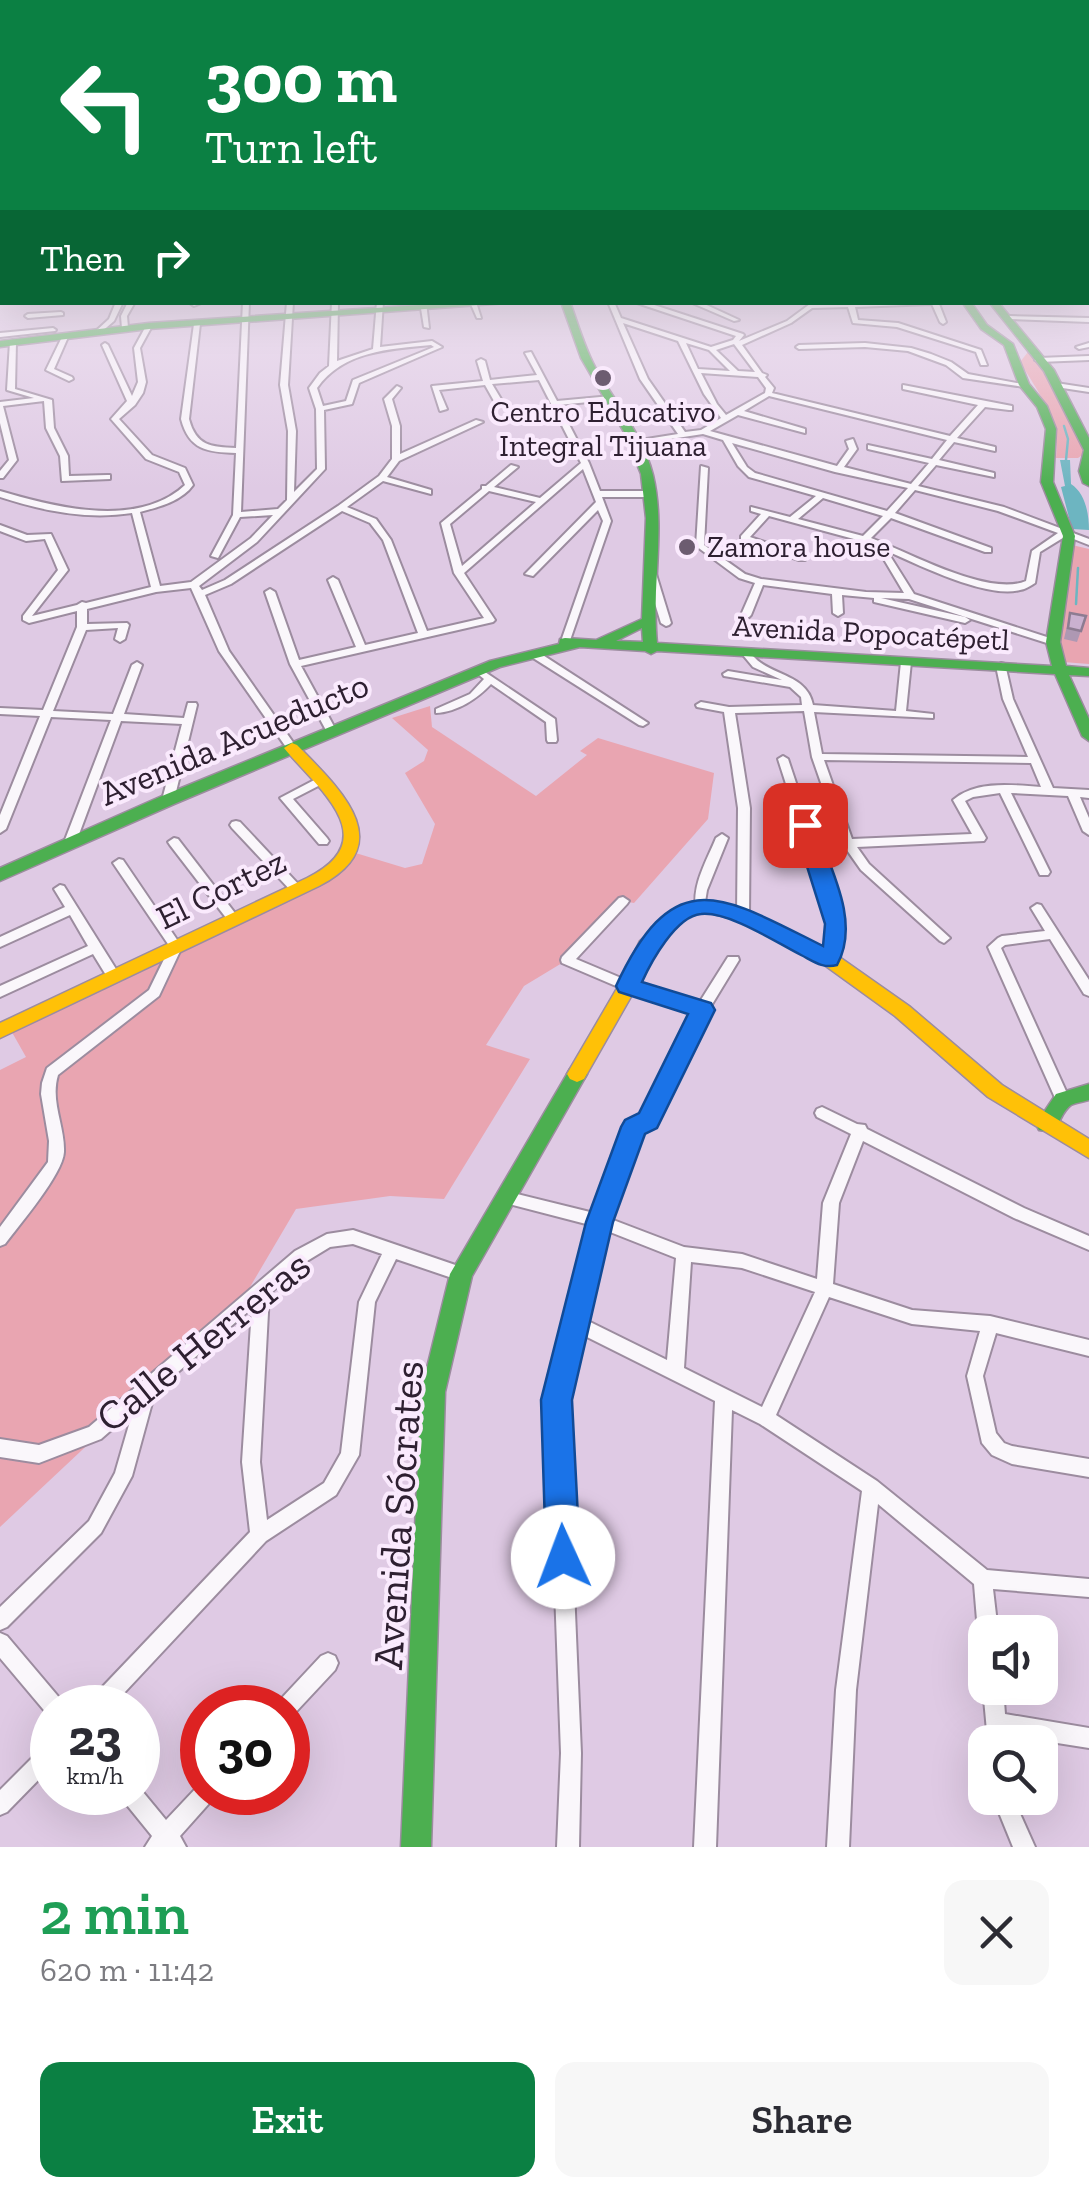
<!DOCTYPE html>
<html lang="en">
<head>
<meta charset="utf-8">
<style>
  body { margin:0; font-family:"Zilla Slab",serif; background:#f7f7f7; color:#2b2b33; height:100vh; display:flex; flex-direction:column; font-size:38px; white-space:nowrap }
  * { box-sizing:border-box; margin:0 }
  p { font-size:32px; color:#7c7c81 }
  .icon { flex:none; width:55px; height:55px; fill:none; stroke:currentColor; stroke-width:2; stroke-linecap:round; stroke-linejoin:round }
  .map { position:relative; height:1847px; overflow:hidden }
  .panel { display:flex; flex-direction:column; background:#fff; flex:1 }
  .panel>* { flex:none }
  .top-card { position:absolute; left:0px; top:0px; width:1090px; height:305px; box-shadow:0 10px 40px #0002; background:#0b8043; color:#fff; overflow:hidden }
  .buttons { position:absolute; left:968px; top:1615px; display:grid; gap:20px }
  .buttons a { display:grid; place-items:center; width:90px; height:90px; border-radius:20px; background:#fff; box-shadow:0 10px 40px #0002; font-size:50px }
  .speed { position:absolute; left:30px; top:1685px; display:flex; gap:20px; font-size:50px; font-weight:700; text-align:center }
  .speed>* { display:grid; place-content:center; width:130px; height:130px; border-radius:50%; background:#fff; box-shadow:0 10px 40px #0002; line-height:1 }
  .speed small { font-size:25px; font-weight:400 }
  .speed .limit { border:15px solid #d22; background:#fff; color:#111 }
  .pin { position:absolute; display:grid; place-items:center; width:85px; height:85px; color:#fff; margin:-42px; border-radius:20px; box-shadow:0 5px 15px #0006 }
  .me { position:absolute; width:110px; margin:-55px; rotate:358deg; stroke-linejoin:round; filter:drop-shadow(0 0 8px #0008) }
  .turn { display:flex; align-items:center; gap:35px; height:210px; padding:0 40px; font-size:45px }
  .turn .icon { width:130px; height:130px; stroke-width:2.5 }
  .turn b { display:block; font-size:70px; line-height:85px }
  .then { display:flex; align-items:center; height:95px; padding:0 40px; background:#0003; gap:20px; font-size:38px }
  .round { display:grid; place-items:center; flex:none; width:105px; height:105px; border-radius:20px; background:#f7f7f7 }
  .overview { display:flex; align-items:center; justify-content:space-between; height:170px; padding:0 40px }
  h1 { font-size:60px; font-weight:600; line-height:75px; color:#1e9e55 }
  .cta { display:flex; gap:20px; margin-top:auto; padding:20px 40px }
  .cta a { flex:1; height:115px; border-radius:20px; background:#0b8043; color:#fff; font-size:40px; font-weight:600; line-height:115px; text-align:center }
  .cta a+a { background:#f7f7f7; color:#2b2b33 }
  .map>svg:first-child { display:block }
  .green { fill:#e9a5b1 }
  .water { fill:#6db5c1 }
  .lines { fill:none; stroke-linecap:round; stroke-linejoin:round }
  .stream { stroke:#6db5c1; stroke-width:2.5 }
  .street-casing { stroke:#9c8c9f; stroke-width:4 }
  .fast-casing { stroke:#9c8c9f; stroke-width:3 }
  .slow-casing { stroke:#9c8c9f; stroke-width:3 }
  .street { fill:#faf7fb; fill-rule:evenodd }
  .fast { fill:#4caf50; fill-rule:evenodd }
  .slow { fill:#ffc107; fill-rule:evenodd }
  .wall { fill:#ae98b3 }
  .building { fill:#cab1d0; stroke:#8d7c92; stroke-width:2.5 }
  .route { fill:#1a73e8; stroke:#114b97; stroke-width:2.5 }
  .poi-dot { fill:#6c5c70; stroke:#faeafd; stroke-width:4 }
  .labels { text-anchor:middle; dominant-baseline:central; stroke-width:8; stroke-linejoin:round; paint-order:stroke }
  .far-poi-label { font-size:30px; fill:#2e2031; stroke:#faeafd }
  .far-street-label { font-size:30px; fill:#2e2031; stroke:#faeafd }
  .street-label { font-size:35px; fill:#2e2031; stroke:#faeafd }
  .near-street-label { font-size:42px; fill:#2e2031; stroke:#faeafd }
</style>
</head>
<body>
<div class="map">
<svg width="1089" height="1847" viewBox="0 0 1089 1847">
  <rect width="100%" height="100%" fill="#dfcae4"/>
  <g class="green">
    <path d="M1028,352L1066,401L1084,454L1078,458H1056C1061,421 1038,392 1020,362Z"/>
    <polygon points="1072,545 1089,549 1089,664 1063,662 1059,641"/>
    <polygon points="430,706 432,727 536,796 587,755 580,751 598,738 714,773 708,819 634,903 623,901 567,960 524,986 486,1045 530,1059 444,1199 390,1196 296,1209 250,1287 261,1294 130,1405 0,1527 0,1070 26,1057 9,1027 297,890 349,851 405,868 422,864 435,824 405,773 424,761 428,750 392,718"/>
  </g>
  <path class="water" d="M1060,460H1070L1071,484C1085,493 1089,513 1089,530L1072,529L1061,487L1065,486Z"/>
  <g class="lines">
    <g class="stream">
      <polyline points="1064,426 1068,439 1066,460"/>
      <polyline points="1076,604 1078,568"/>
    </g>
    <defs>
      <g id="street">
        <polygon points="1088,232 1089,232 1089,237 1088,236"/>
        <rect x="1088" y="246" width="1" height="4"/>
        <polygon points="2,254 2,267 0,268 0,255"/>
        <polygon points="116,302 123,302 114,321 100,333 96,333 96,331 109,319"/>
        <polygon points="128,302 135,302 127,316 128,328 125,330 122,328 121,316"/>
        <polygon points="192,302 204,302 194,306 191,304"/>
        <path d="M243,302H249L241,512L278,509L287,500L288,431L280,385L287,302H293L288,385L296,431L294,492L317,469L316,409L309,388L320,373L329,366L332,302H338L337,361L373,349L377,302H383L380,347L432,341L442,347L359,383L352,404L324,410L325,469L257,542L199,586L202,590L225,580L338,506L379,476L392,459V426L384,399L397,386L401,388L392,399L400,426V454L476,420L483,422L399,461L387,477L431,490V494L383,481L347,507L376,519L391,540L427,631L484,618L454,573L441,523L482,489V486H486L511,465L518,467L494,487L540,498L581,463L539,380L492,384L501,399L497,401H494L485,385L439,390L447,409L440,411L432,386L483,381L477,361L481,359L485,361L490,380L537,375L525,353L531,352L557,401L611,396V400H608L559,405L589,463L600,491H651L655,494L651,497H602L611,521L567,649H561L559,647L603,521L598,510L533,576L525,574L596,502L583,469L464,573L495,620L493,622L301,666L337,732L332,735L327,732L290,664L265,592L270,589L275,592L299,660L356,647L328,580L333,577L338,580L365,645L418,633L383,540L370,523L342,511L231,584L205,595L229,651L297,748L292,751L288,750L219,651L191,588L156,592L87,609V624L127,623L129,625L125,639L120,642L115,639L118,628L86,630L53,711L113,714L132,665L137,662L142,665L124,714L184,718L188,703H196L197,705L174,800L168,804L162,800L182,724L121,721L75,845L69,849L65,848L63,845L111,720L51,717L6,829L0,833V815L40,716L0,714V708L43,710L77,627V611L29,623L23,620V616L58,570L45,539L26,541L0,531V525L27,535L51,534L68,570L32,616L77,605L82,602L86,603L151,587L132,513C87,520 43,511 0,497V491C54,507 138,529 185,485L179,472L146,459L111,419L127,401L102,345L105,343L108,345L132,396L138,382L134,348L146,326L149,324L152,326L140,348L146,382L143,393L135,405L119,419L152,455L185,468L193,485C182,501 159,507 140,512L160,586L191,582L251,538L273,515L240,517L218,558L211,556L233,515L236,453C207,452 189,450 181,419L194,324L197,322L200,324L189,419C196,446 211,447 236,448ZM431,345L434,347L353,380L346,401L323,406L317,388C343,351 389,349 431,345ZM489,491L536,502L462,566L450,524Z"/>
        <polygon points="420,302 426,302 429,328 424,327"/>
        <polygon points="470,302 476,302 481,318 477,318"/>
        <path d="M608,302H614L621,318L711,347L733,340L736,336L634,302H645L743,334L744,335L739,341L787,321L810,304L946,302L939,304L946,322L943,324L940,322L932,304L855,307L858,320L898,323L981,350L987,365H981L976,352L897,327L853,323L848,307L812,308L791,323L742,345L762,373L767,375L765,377L774,388L772,393L950,436L978,405L903,389V385L1012,406V410H1009L985,407L957,438L995,447V451L954,442L939,460L994,473V477L936,465L918,486L1004,507L1089,539V545L1066,536L1040,552L1035,583C1030,586 1026,589 1020,590C987,599 919,565 887,551L914,594L1056,640V644H1050L909,599L881,598L965,617L970,620L965,623L874,602V598L842,595L843,613L838,616L833,613L832,594L763,585L751,615L749,617H743L741,615L755,583L739,578L696,546L701,466L708,468L704,545L745,574L761,579L866,592L904,593L876,546L865,542L769,516L750,537L805,556V560H799L741,540V536L761,514L751,511V507L790,517L816,496L749,477L738,466L723,440L703,434L631,445L630,443L634,441L678,434L640,379ZM623,323L678,341L704,394L721,418L701,430L685,432L648,379ZM686,343L709,350L730,371L698,369ZM734,344L755,372L738,371L716,350ZM701,373L758,377L766,388L765,393L726,415L717,404ZM769,396L947,440L932,459L868,445V449L929,463L911,484L844,467L857,449L853,439L846,441L849,449L837,466L710,431L738,415L805,433V429L744,411ZM732,443L835,472L908,488L887,511L755,473L747,467ZM915,490L998,511L1058,533L1032,551L1026,581C988,597 908,552 871,538L891,518L985,552H991V548L895,513ZM823,498L883,516L863,536L798,519Z"/>
        <polygon points="690,302 700,302 739,320 734,321"/>
        <polygon points="61,312 63,313 63,315 28,318 25,316 28,314"/>
        <polygon points="1010,316 1089,318 1089,322 1008,319 1008,317"/>
        <polygon points="53,328 56,330 55,331 0,337 0,333"/>
        <polygon points="65,335 68,337 54,369 72,377 73,379 69,381 46,370 62,337"/>
        <polygon points="13,340 16,342 15,389 52,400 54,428 68,456 69,476 107,475 110,475 110,479 62,481 60,456 46,428 44,401 3,406 17,460 3,478 0,478 0,471 9,460 0,423 0,402 34,398 7,390 10,342"/>
        <polygon points="865,343 911,348 931,354 951,362 968,374 1028,385 1024,387 963,378 946,365 908,351 865,347 799,349 796,347 799,345"/>
        <polygon points="1089,343 1089,347 1079,349 1076,347"/>
        <polygon points="1089,356 1089,360 1039,362 1035,360 1039,358"/>
        <polygon points="1056,383 1089,388 1089,392 1056,387"/>
        <polygon points="651,571 656,574 671,623 669,625 666,626 661,623 646,574"/>
        <polygon points="534,651 538,652 648,723 643,726 639,725 530,656 529,654"/>
        <path d="M748,652C753,655 756,660 761,663C780,676 808,678 813,705L896,711L901,662L906,659L910,660L911,662L906,711L933,714V718L814,712L822,754L1028,757L1003,699L996,666L1001,663L1005,664L1013,699L1053,788L1089,790V798L1080,797L1089,818V835L1083,831L1068,796L1011,793L1050,872L1048,875H1040L1000,793L973,797L965,801L986,838L984,841L857,847L869,864L950,938L944,943L940,941L861,870L842,843L812,757L804,711L735,713L750,808L749,915L743,919L739,918L737,915L738,808L724,712L697,707L696,705L701,702L729,707L802,705L801,697L790,687L724,676L723,674L728,671L782,680L753,667L743,655ZM824,760L1031,763L1041,787C1013,785 976,780 953,800L972,834L852,839Z"/>
        <path d="M479,668L555,719L557,740L556,742H548L547,740L546,722L491,684C477,699 457,712 436,713V709L470,694L484,679L474,671Z"/>
        <polygon points="783,756 788,759 843,924 835,959 834,962 824,962 823,959 831,924 778,759"/>
        <polygon points="320,777 326,781 324,783 293,799 327,838 329,841 327,844 319,844 280,798"/>
        <polygon points="236,821 240,822 301,887 303,890 301,893 293,893 232,828 230,825 232,822"/>
        <path d="M722,834L728,838L707,890L704,908H696C692,885 707,860 716,838Z"/>
        <polygon points="174,838 178,839 238,917 240,920 238,923 230,923 170,845 168,842"/>
        <path d="M119,859L123,860L182,947L159,996L58,1075C50,1102 65,1126 64,1152C63,1174 20,1224 5,1244L0,1246V1227L48,1162L49,1141L41,1094L42,1083L47,1068L149,990L170,947L113,863Z"/>
        <polygon points="60,885 64,886 121,977 119,980 109,980 93,954 0,997 0,986 88,946 70,915 0,947 0,937 65,907 54,889"/>
        <path d="M623,897L629,901L627,904L576,959L633,983L699,1003L728,957H738L739,960L708,1011L653,1124L641,1131L608,1218L684,1247L742,1254L817,1279L823,1203L851,1134L817,1117L815,1113L817,1109L822,1107L857,1124L865,1125L867,1129L1024,1208L1089,1236V1250L1014,1218L863,1141L839,1203L833,1284L912,1310L990,1316L1089,1340V1356L996,1333L983,1376L996,1433L1004,1443L1012,1446L1089,1459V1477L1012,1464L992,1455L982,1443L967,1376L980,1331L912,1324L829,1297L776,1415L877,1481L987,1570L1089,1579V1597L993,1589L998,1632H985V1640L981,1639L978,1632L974,1584L878,1504L856,1690L849,1847H827L836,1690L862,1491L760,1424L732,1410L716,1847H694L715,1401L581,1334L566,1401L581,1753L579,1847H557L561,1753L548,1401L590,1225L505,1203L500,1202L497,1197L500,1192L505,1191L594,1213L628,1127L630,1123L643,1116L694,1012L623,989L562,963L561,960L562,957L619,898ZM605,1230L676,1258L667,1360L584,1319ZM691,1262L742,1268L815,1292L762,1407L684,1368Z"/>
        <polygon points="1037,904 1041,905 1089,980 1089,996 1084,994 1050,939 1005,945 1001,948 1070,1100 1068,1104 1063,1106 1058,1104 1056,1100 988,947 998,938 1002,936 1045,931 1031,908"/>
        <path d="M353,1230L467,1269L469,1274L467,1279L461,1281L396,1259L375,1302L359,1455L336,1495L266,1541L110,1708H86L89,1701L250,1532L242,1462L252,1308L155,1392L132,1476L101,1533L7,1627L0,1630V1607L89,1521L115,1473L133,1411L101,1439L39,1463L0,1457V1439L39,1445L89,1427L295,1251L327,1234ZM353,1244L382,1254L359,1302L341,1453L324,1483L267,1520L260,1462L269,1294L307,1261L330,1247Z"/>
        <polygon points="0,1633 7,1636 62,1701 65,1708 52,1708 52,1717 48,1715 0,1658"/>
        <polygon points="328,1653 335,1656 338,1663 335,1670 293,1715 288,1717 288,1708 276,1708 279,1701 321,1656"/>
        <polygon points="985,1683 985,1688 1003,1688 1005,1714 1089,1728 1089,1748 1007,1735 1008,1742 988,1742 983,1688"/>
        <polygon points="52,1742 52,1766 7,1812 0,1815 0,1790 45,1745"/>
        <polygon points="202,1783 202,1792 216,1792 213,1799 180,1836 186,1847 145,1847 152,1836 122,1799 119,1792 138,1792 138,1786 166,1820 199,1785"/>
        <polygon points="993,1798 1013,1798 1035,1847 1013,1847"/>
      </g>
      <g id="fast">
        <polygon points="467,302 521,302 149,329 0,347 0,341 149,323"/>
        <path d="M561,302H570C578,324 584,346 595,367C615,402 643,435 653,475C666,530 651,587 657,643L1052,666L1046,642L1063,536L1041,482L1046,429L1037,407L1019,385L1004,345L981,329L962,302H971L987,325L1013,344L1029,384L1047,406L1056,429L1053,482L1075,536L1060,642L1066,666L1089,668V676L1069,675L1089,719V741L1082,736L1055,674L657,651L651,654L645,651L580,647L500,667L174,804L0,881V868L162,796L490,661L559,644L560,639L565,638L596,640L642,619L646,518L641,474L624,432L581,358ZM642,628L643,642L616,641Z"/>
        <polygon points="989,302 998,302 1054,370 1089,438 1089,486 1083,483 1079,471 1084,450 1044,371"/>
        <polygon points="577,1066 584,1069 587,1074 472,1276 445,1392 431,1847 401,1847 421,1392 450,1274 570,1069"/>
        <path d="M1089,1084V1100C1083,1102 1077,1102 1071,1105C1057,1115 1062,1135 1039,1130L1036,1124L1056,1094Z"/>
      </g>
      <g id="slow">
        <path d="M292,743L297,745C339,788 401,844 319,886L0,1038V1023L307,878C386,839 318,789 284,748Z"/>
        <polygon points="700,899 749,911 835,954 909,1006 1002,1085 1089,1139 1089,1158 988,1097 895,1016 823,964 738,920 701,911 687,917 653,950 637,986 584,1079 577,1082 570,1079 567,1074 619,985 640,941 675,909"/>
      </g>
    </defs>
    <use href="#street" class="street-casing"/>
    <use href="#fast" class="fast-casing"/>
    <use href="#slow" class="slow-casing"/>
    <use href="#street" class="street"/>
    <use href="#fast" class="fast"/>
    <use href="#slow" class="slow"/>
  </g>
  <polygon class="wall" points="1070,613 1086,616 1077,642 1064,639"/>
  <polygon class="building" points="1070,613 1086,616 1081,631 1068,628"/>
  <linearGradient id="sky" x2="0" y2="1"><stop stop-color="#77b4d8"/><stop offset="0.47" stop-color="#f1e7f3"/><stop offset="1" stop-color="#f1e7f3" stop-opacity="0"/></linearGradient>
  <rect width="1089" height="489" fill="url(#sky)"/>
  <path class="route" d="M805,818L815,825C830,868 861,922 837,965C823,969 813,961 801,955C777,943 729,911 701,914C676,916 651,962 642,982L711,1003L715,1010L657,1128L645,1134L613,1222L572,1400L580,1557L575,1569L563,1574L551,1569L546,1557L541,1400L586,1222L621,1127L625,1120L639,1113L688,1014L619,992L616,986C674,861 721,895 823,946L825,924L794,825Z"/>
  <g class="poi-dot">
    <circle cx="603" cy="378" r="10"/>
    <circle cx="687" cy="547" r="10"/>
  </g>
  <g class="labels">
    <g class="far-poi-label">
      <text x="603" y="412">Centro Educativo<tspan x="603" dy="34">Integral Tijuana</tspan></text>
      <text x="707" y="547" text-anchor="start">Zamora house</text>
    </g>
    <g class="far-street-label">
      <text transform="translate(871 633) rotate(3)">Avenida Popocatépetl</text>
    </g>
    <g class="street-label">
      <text transform="translate(234 739) rotate(-23)">Avenida Acueducto</text>
      <text transform="translate(221 889) rotate(-26)">El Cortez</text>
    </g>
    <g class="near-street-label">
      <text transform="translate(203 1341) rotate(-39)">Calle Herreras</text>
      <text transform="translate(398 1515) rotate(-86)">Avenida Sócrates</text>
    </g>
  </g>
</svg>
<div class="buttons">
<a><svg class="icon" aria-label="sound" viewBox="0 0 24 24"><path d="M4 9h4l5-4v14l-5-4H4zM17 9q2 3 0 6"/></svg></a>
<a><svg class="icon" aria-label="search" viewBox="0 0 24 24"><circle cx="10" cy="10" r="6"/><path d="M15 15l6 6"/></svg></a>
</div>
<div class="speed"><div>23<small>km/h</small></div><div class="limit">30</div></div>
<div class="pin" style="left:805px;top:825px;background:#d93025"><svg class="icon" aria-label="arrive" viewBox="0 0 24 24"><path d="M6 21V4h12l-3 4 3 4H6"/></svg></div>
<svg class="me" style="left:563px;top:1557px" viewBox="-20 -20 40 40"><circle r="19" fill="#fff"/><path d="M0-13L10 11 0 6-10 11z" fill="#1a73e8"/></svg>
<div class="top-card">
<div class="turn"><svg class="icon" aria-label="left" viewBox="0 0 24 24"><path d="M17 20v-9H6M10 6l-5 5 5 5"/></svg><div><b>300 m</b>Turn left</div></div>
<div class="then">Then<svg class="icon" aria-label="right" viewBox="0 0 24 24"><path d="M7 20v-9h11M14 6l5 5-5 5"/></svg></div>
</div>
</div>
<section class="panel">
<div class="overview"><div><h1>2 min</h1><p>620 m · 11:42</p></div><a class="round"><svg class="icon" aria-label="close" viewBox="0 0 24 24"><path d="M6 6l12 12M18 6L6 18"/></svg></a></div>
<div class="cta"><a>Exit</a><a>Share</a></div>
</section>
</body>
</html>
